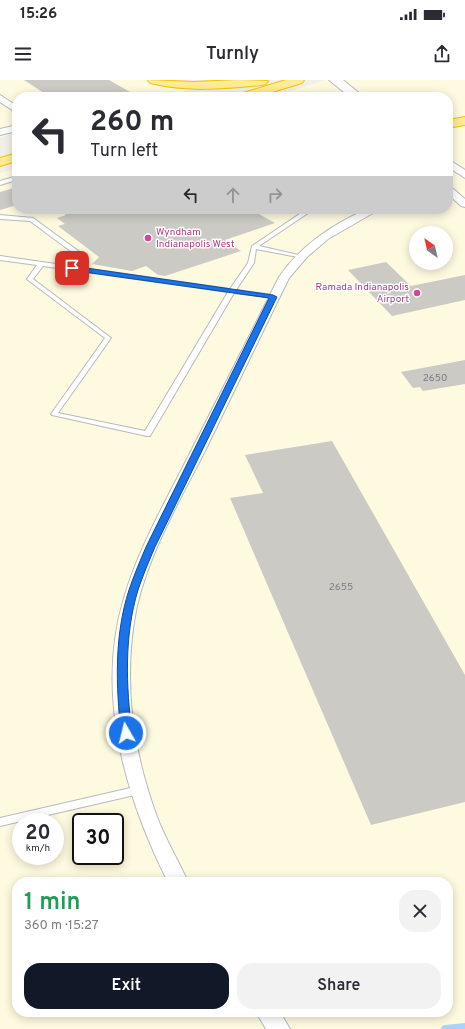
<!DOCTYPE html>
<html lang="en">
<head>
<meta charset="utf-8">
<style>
  body { margin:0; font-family:Overpass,sans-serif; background:#f2f2f3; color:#2b2b33; height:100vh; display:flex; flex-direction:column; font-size:15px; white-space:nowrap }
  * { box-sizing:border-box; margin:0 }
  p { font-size:13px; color:#7c7c81 }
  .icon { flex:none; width:22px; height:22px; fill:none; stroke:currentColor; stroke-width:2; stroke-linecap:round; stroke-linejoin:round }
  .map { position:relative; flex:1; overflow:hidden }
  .side { position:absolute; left:12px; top:797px; width:441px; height:140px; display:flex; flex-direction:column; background:#fff; border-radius:16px; box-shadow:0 2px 10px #0003 }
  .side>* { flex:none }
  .banner { position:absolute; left:12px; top:12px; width:441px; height:122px; border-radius:16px; box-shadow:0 2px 10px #0003; background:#fff; color:#2b2b33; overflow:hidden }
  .needle { width:26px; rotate:326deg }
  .controls { position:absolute; left:409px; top:146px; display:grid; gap:8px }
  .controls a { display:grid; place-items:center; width:44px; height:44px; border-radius:50%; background:#fff; box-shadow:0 2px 10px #0003; font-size:20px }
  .speed { position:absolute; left:12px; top:733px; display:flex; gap:8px; font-size:20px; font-weight:700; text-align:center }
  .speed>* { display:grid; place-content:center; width:52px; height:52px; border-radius:50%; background:#fff; box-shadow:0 2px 10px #0003; line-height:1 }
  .speed small { font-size:10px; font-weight:400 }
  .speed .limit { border:2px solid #111; border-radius:6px; background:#fff; color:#111 }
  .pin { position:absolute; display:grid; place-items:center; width:34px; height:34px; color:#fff; margin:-17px; border-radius:8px; box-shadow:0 2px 6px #0006 }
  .me { position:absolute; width:44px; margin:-22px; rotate:352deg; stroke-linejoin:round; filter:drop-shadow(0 0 3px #0008) }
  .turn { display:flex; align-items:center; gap:14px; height:84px; padding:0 12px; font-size:18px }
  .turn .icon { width:52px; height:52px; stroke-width:2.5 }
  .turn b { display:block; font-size:28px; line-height:34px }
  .lanes { display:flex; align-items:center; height:38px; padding:0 12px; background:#0003; justify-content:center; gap:20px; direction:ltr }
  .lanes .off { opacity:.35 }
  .round { display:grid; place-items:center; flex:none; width:42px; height:42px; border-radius:16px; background:#f2f2f3 }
  .overview { display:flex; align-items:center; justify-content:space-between; height:68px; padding:0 12px }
  h1 { font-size:24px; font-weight:600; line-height:30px; color:#1e9e55 }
  .cta { display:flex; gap:8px; margin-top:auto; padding:8px 12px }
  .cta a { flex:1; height:46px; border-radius:16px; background:#111827; color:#fff; font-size:16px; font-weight:600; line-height:46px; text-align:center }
  .cta a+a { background:#f2f2f3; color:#2b2b33 }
  .status { display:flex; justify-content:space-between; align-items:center; height:28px; padding:0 20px; background:#fff; direction:ltr }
  .status svg { height:11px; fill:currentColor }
  header { display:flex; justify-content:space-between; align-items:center; height:52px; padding:0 12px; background:#fff; font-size:18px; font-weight:600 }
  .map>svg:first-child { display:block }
  .commercial { fill:#fefae0; fill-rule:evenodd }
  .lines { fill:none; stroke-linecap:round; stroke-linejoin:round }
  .stream { fill:#aad2ff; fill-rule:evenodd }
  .building { fill:#cccac5 }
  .lane-casing { stroke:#b8b9be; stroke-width:2 }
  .street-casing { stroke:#b8b9be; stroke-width:2 }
  .secondary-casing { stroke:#b9bbc1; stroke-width:2 }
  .highway-casing { stroke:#f8c301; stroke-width:2 }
  .lane { fill:#fff; fill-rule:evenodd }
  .street { fill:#fff; fill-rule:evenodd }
  .secondary { fill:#fff; fill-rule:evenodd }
  .highway { fill:#fdec93; fill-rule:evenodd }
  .route { fill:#1a73e8; stroke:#114b97 }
  .hotel-dot { fill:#d1479c; stroke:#fff; stroke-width:1.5 }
  .labels { text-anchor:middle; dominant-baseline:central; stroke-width:3; stroke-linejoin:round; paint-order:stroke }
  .far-hotel-label { font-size:10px; fill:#b23c85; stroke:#fff; text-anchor:start }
  .number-label { font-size:10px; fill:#7a7c7f }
</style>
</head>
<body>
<div class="status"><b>15:26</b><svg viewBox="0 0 49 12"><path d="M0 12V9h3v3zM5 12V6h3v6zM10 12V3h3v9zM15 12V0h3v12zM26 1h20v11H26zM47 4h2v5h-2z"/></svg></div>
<header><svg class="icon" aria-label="menu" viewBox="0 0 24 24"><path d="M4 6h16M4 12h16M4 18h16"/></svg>Turnly<svg class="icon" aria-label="share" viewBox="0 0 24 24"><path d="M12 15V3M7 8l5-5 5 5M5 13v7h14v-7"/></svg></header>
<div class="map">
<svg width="465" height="949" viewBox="0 0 465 949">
  <rect width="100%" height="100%" fill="#f1f0e8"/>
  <g class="commercial">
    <polygon points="0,0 142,0 156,5 193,9 163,17 17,17 17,53 0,57"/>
    <path d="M325,0H465V949H0V93L17,89V129H448V17H273ZM416,153H446V183H416ZM21,742H55V776H21ZM81,742H115V776H81ZM17,802H448V932H17Z"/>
  </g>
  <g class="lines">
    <polygon class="stream" points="465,943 465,949 441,949 442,946 445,945"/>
  </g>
  <g class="building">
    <polygon points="24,0 109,0 139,17 50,17"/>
    <polygon points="17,107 17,125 0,130 0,112"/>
    <polygon points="58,129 250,129 275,143 225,160 241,171 165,196 158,195 146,186 132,191 92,184 99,177 58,146 65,144 57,138 66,135"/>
    <polygon points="386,182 411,206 465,195 465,220 392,236 348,190"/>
    <polygon points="465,280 465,304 423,311 420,307 413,308 401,292"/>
    <polygon points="332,361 465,595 465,722 371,745 230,418 263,413 245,375"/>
  </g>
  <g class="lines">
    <defs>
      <g id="lane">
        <polygon points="17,96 17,100 0,105 0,101"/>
        <path d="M307,129H314L259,166L303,176V178L256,169L254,183L236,210L273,215L275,216V218L234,213L150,356H147L52,335L51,334L105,258L28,200L27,199L37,185L0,180V176L70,186L75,182L76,175L30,141L0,139V135L33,138L81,173V182L76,187L230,209L248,183L252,166ZM43,186L228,212L145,351L58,333L111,258L33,199Z"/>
        <polygon points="139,706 142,707 144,710 142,713 139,714 0,746 0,738"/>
      </g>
      <g id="street">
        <polygon points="0,15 17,26 17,33 0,22"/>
        <polygon points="17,45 17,51 0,55 0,49"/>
        <polygon points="448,79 465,90 465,98 448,87"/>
        <polygon points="448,106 451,107 465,119 465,127 461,126 448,114"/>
        <path d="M367,129H380L328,159L307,177L289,198C261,255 233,313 205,371C180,420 150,471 137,526C132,549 130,573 130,597C130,645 141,693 157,737C166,760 178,780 188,802H168C125,717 95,613 124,518C138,470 163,426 186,381C217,320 248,258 279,197C301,165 332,145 367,129Z"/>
        <polygon points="256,932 280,932 290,949 266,949"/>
      </g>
      <polygon id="secondary" points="329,0 343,0 364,17 350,17"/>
      <g id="highway">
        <path d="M148,0L194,2L238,0L268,1L266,4L262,5C224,9 187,12 150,3Z"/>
        <polygon points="286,0 304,0 302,3 256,17 241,16 243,13"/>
        <polygon points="465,37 465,45 448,48 448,40"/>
        <polygon points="17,73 17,81 0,86 0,78"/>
      </g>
    </defs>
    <use href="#lane" class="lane-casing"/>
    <use href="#street" class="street-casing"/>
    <use href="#secondary" class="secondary-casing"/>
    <use href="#highway" class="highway-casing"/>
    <use href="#lane" class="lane"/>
    <use href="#street" class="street"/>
    <use href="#secondary" class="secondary"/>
    <use href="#highway" class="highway"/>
  </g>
  <path class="route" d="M72,186L273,215L277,217L155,467C149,481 143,495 138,510C124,556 126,606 132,653L130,656L126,658L122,656L121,653C116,606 114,556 129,510C134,495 140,481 146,467L269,218L70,190V187Z"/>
  <g class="hotel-dot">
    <circle cx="148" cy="158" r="4"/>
    <circle cx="417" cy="213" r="4"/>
  </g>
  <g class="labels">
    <g class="far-hotel-label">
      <text x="156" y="152">Wyndham<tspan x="156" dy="12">Indianapolis West</tspan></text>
      <text x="409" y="207" text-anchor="end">Ramada Indianapolis<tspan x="409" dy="12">Airport</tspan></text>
    </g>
    <g class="number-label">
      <text x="435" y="298">2650</text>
      <text x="341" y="507">2655</text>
    </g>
  </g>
</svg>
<div class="controls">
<a><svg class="needle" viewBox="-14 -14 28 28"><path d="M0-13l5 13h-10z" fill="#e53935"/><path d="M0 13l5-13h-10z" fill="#7c7c81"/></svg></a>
</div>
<div class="speed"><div>20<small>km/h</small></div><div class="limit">30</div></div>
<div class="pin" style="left:72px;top:188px;background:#d93025"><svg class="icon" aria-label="arrive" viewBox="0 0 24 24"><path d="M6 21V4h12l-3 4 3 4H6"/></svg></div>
<svg class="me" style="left:126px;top:653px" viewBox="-20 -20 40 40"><circle r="17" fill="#1a73e8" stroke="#fff" stroke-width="3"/><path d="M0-11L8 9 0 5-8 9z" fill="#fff"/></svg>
<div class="banner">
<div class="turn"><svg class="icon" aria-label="left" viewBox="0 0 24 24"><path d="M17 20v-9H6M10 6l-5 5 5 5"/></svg><div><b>260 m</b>Turn left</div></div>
<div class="lanes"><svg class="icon" aria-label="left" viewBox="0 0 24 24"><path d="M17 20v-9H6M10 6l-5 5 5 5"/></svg><svg class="icon off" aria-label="ahead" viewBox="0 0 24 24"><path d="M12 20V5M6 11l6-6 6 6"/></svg><svg class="icon off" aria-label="right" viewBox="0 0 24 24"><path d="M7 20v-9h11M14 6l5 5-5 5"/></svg></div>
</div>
<section class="side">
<div class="overview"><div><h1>1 min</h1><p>360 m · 15:27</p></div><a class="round"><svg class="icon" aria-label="close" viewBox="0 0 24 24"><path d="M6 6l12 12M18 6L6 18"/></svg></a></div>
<div class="cta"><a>Exit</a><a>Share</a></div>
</section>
</div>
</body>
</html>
